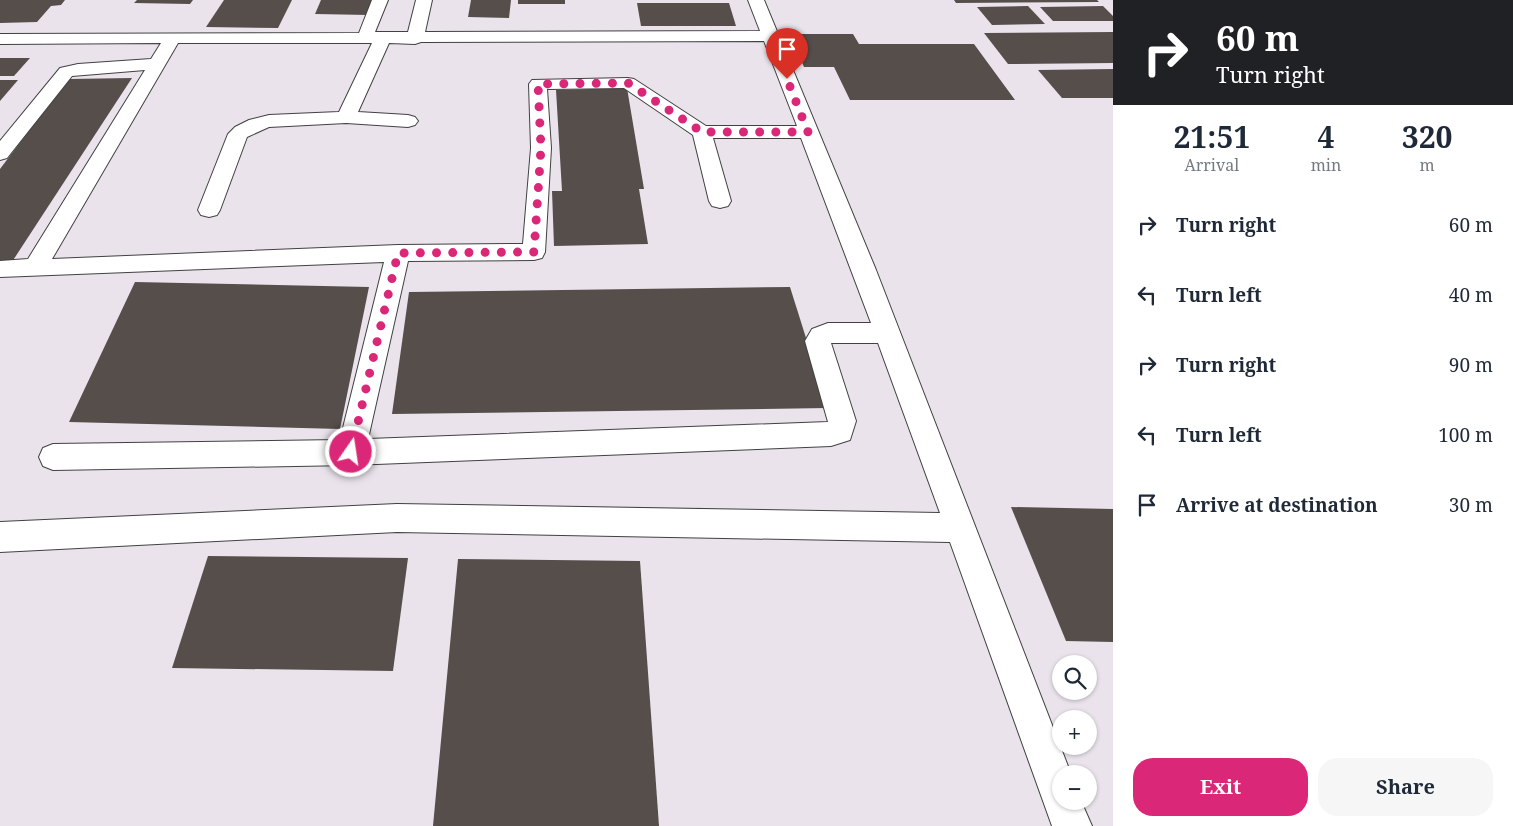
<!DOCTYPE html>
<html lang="en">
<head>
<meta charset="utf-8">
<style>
  body { margin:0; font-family:"Noto Serif",serif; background:#f6f6f7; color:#1f2937; height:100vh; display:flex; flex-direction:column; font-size:19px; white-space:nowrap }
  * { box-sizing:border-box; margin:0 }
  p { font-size:16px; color:#747a83 }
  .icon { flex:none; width:28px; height:28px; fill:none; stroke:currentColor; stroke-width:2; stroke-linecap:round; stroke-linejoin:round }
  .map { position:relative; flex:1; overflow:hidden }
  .side { display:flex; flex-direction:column; background:#fff; width:400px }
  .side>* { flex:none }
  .hud { background:#202124; color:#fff; overflow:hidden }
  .tools { position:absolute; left:1052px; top:655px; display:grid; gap:10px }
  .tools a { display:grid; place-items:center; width:45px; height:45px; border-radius:50%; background:#fff; box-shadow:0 1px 4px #0004; font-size:25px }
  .pin { position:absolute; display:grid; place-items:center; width:42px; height:42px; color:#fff; margin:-51px -21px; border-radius:50% 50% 50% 0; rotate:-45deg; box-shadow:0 0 5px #0007 }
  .pin .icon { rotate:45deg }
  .me { position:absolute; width:55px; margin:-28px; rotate:13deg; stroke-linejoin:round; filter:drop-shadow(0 0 4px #0008) }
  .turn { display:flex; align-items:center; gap:18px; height:105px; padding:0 20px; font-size:22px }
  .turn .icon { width:65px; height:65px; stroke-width:2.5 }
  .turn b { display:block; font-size:35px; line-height:42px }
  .eta { display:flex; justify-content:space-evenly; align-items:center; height:85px; text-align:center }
  .eta b { font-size:30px; font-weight:700; line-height:35px }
  .button { display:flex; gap:10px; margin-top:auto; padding:10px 20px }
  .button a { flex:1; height:58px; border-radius:20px; background:#db2777; color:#fff; font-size:20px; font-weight:700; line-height:58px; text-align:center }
  .button a+a { background:#f6f6f7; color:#1f2937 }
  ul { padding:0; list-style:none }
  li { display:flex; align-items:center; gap:15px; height:70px; padding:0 20px }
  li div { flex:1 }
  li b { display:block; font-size:19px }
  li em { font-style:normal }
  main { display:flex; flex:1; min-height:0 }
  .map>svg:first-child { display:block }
  .industrial { fill:#eae3ec; fill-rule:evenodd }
  .building { fill:#564e4b }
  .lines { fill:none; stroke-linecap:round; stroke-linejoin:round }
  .minor-casing { stroke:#414141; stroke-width:2 }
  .minor { fill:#fff; fill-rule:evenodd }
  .route { stroke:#db2777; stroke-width:9; stroke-dasharray:0 16.2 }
</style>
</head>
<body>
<main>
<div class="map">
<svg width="1113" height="826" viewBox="0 0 1113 826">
  <rect width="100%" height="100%" fill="#fefaf0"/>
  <path class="industrial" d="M0,0H1113V826H0ZM1061,664H1089V691H1061ZM1061,719H1089V746H1061ZM1061,774H1089V801H1061Z"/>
  <g class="building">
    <polygon points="0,0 65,0 61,5 51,6 37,22 0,23"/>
    <polygon points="137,0 193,0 190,4 134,3"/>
    <polygon points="224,0 292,0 278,28 206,27"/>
    <polygon points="321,0 375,0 369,15 315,14"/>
    <polygon points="471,0 511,0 509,18 468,17"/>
    <rect x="518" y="0" width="47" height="4"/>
    <polygon points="954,0 1097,0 1099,2 956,3"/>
    <polygon points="637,3 729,3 736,26 641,26"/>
    <polygon points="1028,6 1045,24 992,25 977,7"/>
    <polygon points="1103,6 1113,16 1113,21 1053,21 1040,7"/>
    <polygon points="1113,32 1113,63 1008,64 984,33"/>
    <polygon points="790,34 853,34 859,44 974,44 1015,100 850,100 834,67 804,67"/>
    <polygon points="0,58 30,58 14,76 0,76"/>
    <polygon points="1113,69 1113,98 1062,98 1038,70"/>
    <polygon points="132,78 8,268 0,268 0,169 68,79"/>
    <polygon points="0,80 18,80 0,101"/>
    <polygon points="627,88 644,189 639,189 648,244 554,246 552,191 562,191 556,90"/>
    <polygon points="135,282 369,287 340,429 69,422"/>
    <polygon points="790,287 828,408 392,414 409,292"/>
    <polygon points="1011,507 1113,509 1113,642 1066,641"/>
    <polygon points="208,556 408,558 393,671 172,668"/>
    <polygon points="458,559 640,561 659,826 433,826"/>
  </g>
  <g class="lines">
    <defs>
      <path id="minor" d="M372,0H388L375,32H408L416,0H432L425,32L760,31L748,0H764L876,270L1071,774H1061V801H1081L1092,826H1052L950,542L397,532L0,552V522L397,504L940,513L878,343H831L856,421L850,440L831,446L351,465L53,470L43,466L39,457L43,448L53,444L340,440L384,262L0,277V261L28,259L145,70L72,76L7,158L0,160V141L60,68L78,64L151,59L161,43L0,44V34L359,33ZM764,41L797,126H706L634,79L628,78L532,80L529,84L531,148L523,244L398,245L52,259L178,43H372L339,112L269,115L249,120L235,127L228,134L198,210L201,215L209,217L217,215L220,210L247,137L269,127L346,123L408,127L415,125L418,121L415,117L408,115L358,112L389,43L415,44L421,42ZM624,88L693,135L709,201L712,206L720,208L728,206L731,201L713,138H801L871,323H828L812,329L805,341L828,422L368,439L408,261L534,260L542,258L545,252L551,148L547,89Z"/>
    </defs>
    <use href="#minor" class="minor-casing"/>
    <use href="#minor" class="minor"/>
  </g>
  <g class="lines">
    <polyline class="route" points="351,452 398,253 534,252 541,148 538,84 628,83 702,132 808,132 787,79"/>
  </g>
</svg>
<div class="tools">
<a><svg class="icon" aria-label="search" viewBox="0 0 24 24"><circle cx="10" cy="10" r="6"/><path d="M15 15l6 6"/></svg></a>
<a>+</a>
<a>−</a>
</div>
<div class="pin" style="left:787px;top:79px;background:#d93025"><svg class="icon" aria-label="arrive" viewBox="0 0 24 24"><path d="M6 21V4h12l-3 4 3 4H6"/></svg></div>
<svg class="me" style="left:351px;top:452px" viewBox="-20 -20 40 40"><circle r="17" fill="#db2777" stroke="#fff" stroke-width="3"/><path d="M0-11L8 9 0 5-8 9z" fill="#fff"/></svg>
</div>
<section class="side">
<div class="hud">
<div class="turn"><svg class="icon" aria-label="right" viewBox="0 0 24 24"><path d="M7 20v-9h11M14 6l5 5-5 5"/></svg><div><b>60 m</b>Turn right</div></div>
</div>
<div class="eta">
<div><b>21:51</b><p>Arrival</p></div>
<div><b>4</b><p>min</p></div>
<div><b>320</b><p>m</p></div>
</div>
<ul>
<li><svg class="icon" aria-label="right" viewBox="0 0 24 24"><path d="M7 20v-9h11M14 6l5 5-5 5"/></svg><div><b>Turn right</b></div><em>60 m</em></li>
<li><svg class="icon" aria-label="left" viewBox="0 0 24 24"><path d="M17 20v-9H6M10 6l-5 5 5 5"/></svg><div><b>Turn left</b></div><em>40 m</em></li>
<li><svg class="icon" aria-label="right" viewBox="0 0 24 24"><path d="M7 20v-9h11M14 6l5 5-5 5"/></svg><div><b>Turn right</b></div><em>90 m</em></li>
<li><svg class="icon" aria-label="left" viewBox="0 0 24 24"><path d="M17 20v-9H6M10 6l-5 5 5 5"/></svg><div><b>Turn left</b></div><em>100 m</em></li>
<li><svg class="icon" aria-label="arrive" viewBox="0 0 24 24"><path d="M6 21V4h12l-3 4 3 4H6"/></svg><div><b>Arrive at destination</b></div><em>30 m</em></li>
</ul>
<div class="button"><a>Exit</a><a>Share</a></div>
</section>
</main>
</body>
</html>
